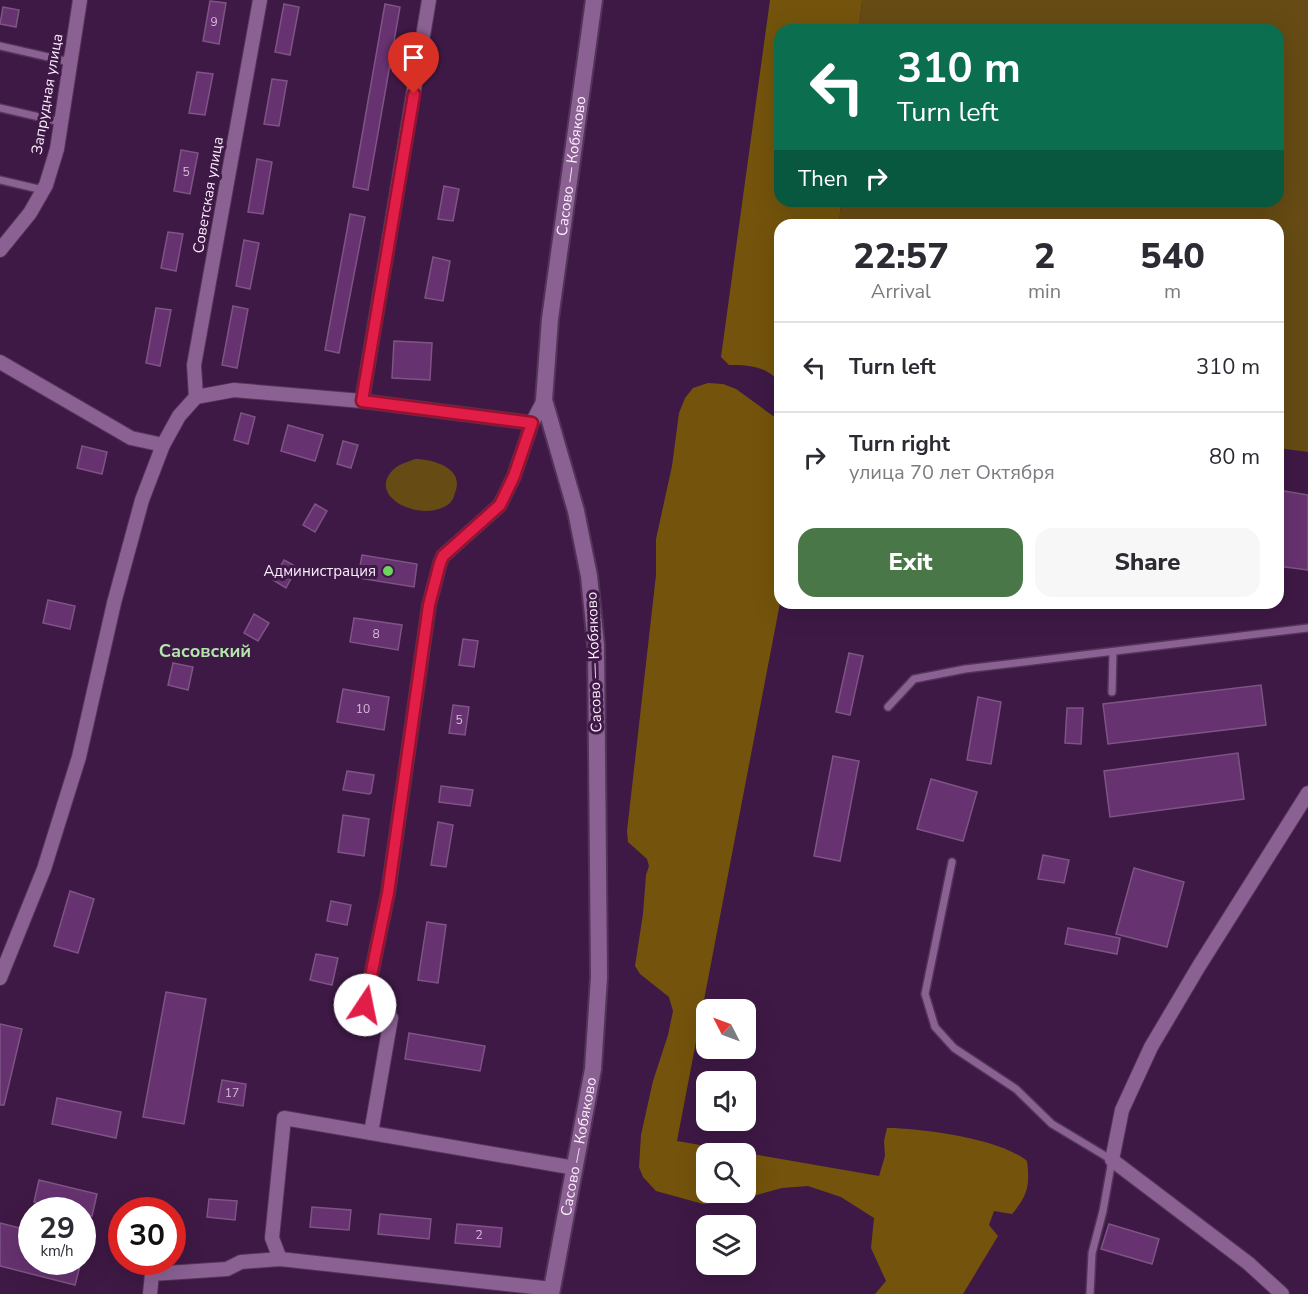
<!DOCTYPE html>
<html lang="en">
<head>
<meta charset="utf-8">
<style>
  body { margin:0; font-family:"Nunito Sans",sans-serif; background:#f7f7f7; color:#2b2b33; height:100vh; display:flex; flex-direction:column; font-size:22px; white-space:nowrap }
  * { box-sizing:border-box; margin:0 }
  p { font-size:20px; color:#7c7c81 }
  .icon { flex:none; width:33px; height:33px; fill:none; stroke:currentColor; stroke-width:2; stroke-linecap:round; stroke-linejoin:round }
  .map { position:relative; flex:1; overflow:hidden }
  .drawer { position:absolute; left:774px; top:219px; width:510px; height:390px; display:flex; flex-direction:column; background:#fff; border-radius:18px; box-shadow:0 6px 24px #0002 }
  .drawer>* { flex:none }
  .hud { position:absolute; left:774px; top:24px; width:510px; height:183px; border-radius:18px; box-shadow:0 6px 24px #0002; background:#0b6e4f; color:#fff; overflow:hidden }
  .needle { width:39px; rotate:312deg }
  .controls { position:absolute; left:696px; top:999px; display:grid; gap:12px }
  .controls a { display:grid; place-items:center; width:60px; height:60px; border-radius:12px; background:#fff; box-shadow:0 6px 24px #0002; font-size:30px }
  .speed { position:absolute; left:18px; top:1197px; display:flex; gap:12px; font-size:30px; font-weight:700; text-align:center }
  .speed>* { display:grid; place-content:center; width:78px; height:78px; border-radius:50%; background:#fff; box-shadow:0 6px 24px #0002; line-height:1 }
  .speed small { font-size:15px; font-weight:400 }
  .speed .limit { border:9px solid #d22; background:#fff; color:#111 }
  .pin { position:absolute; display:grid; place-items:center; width:51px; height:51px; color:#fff; margin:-62px -26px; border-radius:50% 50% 50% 0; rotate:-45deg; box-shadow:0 0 6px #0007 }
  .pin .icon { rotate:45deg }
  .me { position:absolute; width:66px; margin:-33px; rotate:11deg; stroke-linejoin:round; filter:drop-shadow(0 0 4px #0008) }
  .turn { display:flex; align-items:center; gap:21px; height:126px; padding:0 24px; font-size:27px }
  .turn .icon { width:78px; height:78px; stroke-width:2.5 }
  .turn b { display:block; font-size:42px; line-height:51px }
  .then { display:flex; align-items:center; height:57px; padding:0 24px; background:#0003; gap:12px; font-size:22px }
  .eta { display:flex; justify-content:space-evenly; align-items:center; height:102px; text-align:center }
  .eta b { font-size:36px; font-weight:800; line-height:42px }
  .primary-button { display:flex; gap:12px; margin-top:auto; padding:12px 24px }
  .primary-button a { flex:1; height:69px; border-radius:18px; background:#4a7747; color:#fff; font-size:24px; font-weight:800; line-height:69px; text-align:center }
  .primary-button a+a { background:#f7f7f7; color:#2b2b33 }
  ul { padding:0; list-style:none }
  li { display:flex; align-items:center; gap:18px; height:90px; padding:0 24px; border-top:2px solid #e1e1e2 }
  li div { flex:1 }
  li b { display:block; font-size:22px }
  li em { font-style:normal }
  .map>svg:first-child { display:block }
  .green { fill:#664b14 }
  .forest { fill:#74540c; fill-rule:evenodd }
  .building { fill:#663270; stroke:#7d5484; stroke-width:1.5 }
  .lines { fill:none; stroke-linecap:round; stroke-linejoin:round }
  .service-casing { stroke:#533459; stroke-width:10 }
  .minor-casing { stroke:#533459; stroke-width:16 }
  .tertiary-casing { stroke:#533459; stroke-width:20 }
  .service { stroke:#8a6192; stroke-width:7 }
  .minor { stroke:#8a6192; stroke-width:14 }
  .tertiary { stroke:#8a6192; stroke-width:16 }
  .route-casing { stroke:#92132f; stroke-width:15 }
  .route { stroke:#e11d48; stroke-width:10 }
  .poi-dot { fill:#6fd360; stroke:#3e1945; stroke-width:2 }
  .labels { text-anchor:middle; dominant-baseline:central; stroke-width:6; stroke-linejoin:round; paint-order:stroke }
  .number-label { font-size:12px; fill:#d6beda }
  .street-label { font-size:15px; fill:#fbedfd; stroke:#3e1945 }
  .poi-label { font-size:15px; fill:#fbedfd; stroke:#3e1945; text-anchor:end }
  .quarter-label { font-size:18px; font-weight:bold; fill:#b3e8aa; stroke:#3e1945 }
</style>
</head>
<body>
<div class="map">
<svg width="1308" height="1294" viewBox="0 0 1308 1294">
  <rect width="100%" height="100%" fill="#3e1945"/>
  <g class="green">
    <polygon points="862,0 1308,0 1308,452 1278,448 1278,225 839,225 841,201 1278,201 1278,30 859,30"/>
    <path d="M415,459C431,459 463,467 456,490C454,495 454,499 450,503C424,525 364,497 394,469C399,464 408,462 415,459Z"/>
  </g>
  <g class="forest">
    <path d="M770,0H862L859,30H780V201H841L839,225H780V384C769,366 748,365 729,365L721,357Z"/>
    <path d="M708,383L723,384L736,389L780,421V603L677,1141L879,1176L885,1156L884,1141L887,1128C922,1128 1001,1139 1027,1161C1030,1185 1028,1195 1012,1214L994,1211L989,1225L998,1236L963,1294H875L886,1281L871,1248L874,1218L841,1197L808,1186L782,1188L739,1200L703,1204L656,1191L643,1177L639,1167L641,1135L653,1081L668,1035L673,1011L669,997L640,974L635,966L643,914L646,875L649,866L647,859L628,842L627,831L656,575V539L672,466L679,413L685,398L693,388ZM706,1154H746V1192H706Z"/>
  </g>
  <g class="building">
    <polygon points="210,1 226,3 219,44 203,41"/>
    <polygon points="284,4 299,7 290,55 275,52"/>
    <polygon points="385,4 400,7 368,190 353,187"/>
    <polygon points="3,7 19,10 16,27 0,24"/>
    <polygon points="197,72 213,74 205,115 189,113"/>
    <polygon points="272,79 287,81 279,126 264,124"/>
    <polygon points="181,150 198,153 190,194 174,191"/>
    <polygon points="257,159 272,162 263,214 248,212"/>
    <polygon points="444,186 459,189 453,221 438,219"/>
    <polygon points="350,214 365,217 339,353 325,350"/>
    <polygon points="168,232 183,234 176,271 161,268"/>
    <polygon points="244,240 259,243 250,289 236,286"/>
    <polygon points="433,257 450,261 443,301 425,298"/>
    <polygon points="233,306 248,309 237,368 222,365"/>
    <polygon points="156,308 171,310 160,366 146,363"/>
    <polygon points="394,341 432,343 430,380 392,378"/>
    <polygon points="241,413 255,417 248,444 234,440"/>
    <polygon points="288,425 323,435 315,461 281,451"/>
    <polygon points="343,441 358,445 351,468 337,464"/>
    <polygon points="82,446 107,452 102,474 77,468"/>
    <polygon points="1278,490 1308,495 1308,570 1278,566"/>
    <polygon points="315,504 327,511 315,532 303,525"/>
    <polygon points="362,555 417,564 414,587 358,578"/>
    <polygon points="284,560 297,567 286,588 273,580"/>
    <polygon points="48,600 75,606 70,629 43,623"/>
    <polygon points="254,614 269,623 258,641 244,633"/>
    <polygon points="354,618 402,625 398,650 350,642"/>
    <polygon points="463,639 478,641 474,667 459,665"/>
    <polygon points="849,653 863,656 850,715 836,712"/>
    <polygon points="173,663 193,667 188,690 168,685"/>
    <polygon points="1261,685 1266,725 1108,744 1103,704"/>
    <polygon points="343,689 389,697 384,730 337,722"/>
    <polygon points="978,697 1001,702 991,764 967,760"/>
    <polygon points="453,705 469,707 465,735 449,733"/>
    <polygon points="1067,708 1083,708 1081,744 1065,743"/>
    <polygon points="1238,753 1244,799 1110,817 1104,771"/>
    <polygon points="833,756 859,761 840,861 814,856"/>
    <polygon points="347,771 374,775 371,793 369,794 343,790"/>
    <polygon points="931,779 977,792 963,841 917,829"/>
    <polygon points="441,786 473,790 470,806 439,802"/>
    <polygon points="343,815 369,819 364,856 338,852"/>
    <polygon points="438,822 453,825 446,867 431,865"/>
    <polygon points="1043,855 1069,860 1064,883 1038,879"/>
    <polygon points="1134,868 1184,882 1167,947 1116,934"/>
    <polygon points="70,891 94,899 78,953 54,946"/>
    <polygon points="331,901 351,905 347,925 327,921"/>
    <polygon points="427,922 446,925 438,983 418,980"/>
    <polygon points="1068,928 1120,938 1117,954 1065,944"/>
    <polygon points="316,954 338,958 332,985 310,980"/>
    <polygon points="166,992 206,999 184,1124 143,1117"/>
    <polygon points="0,1024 22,1029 4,1105 0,1105"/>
    <polygon points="409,1033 485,1046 480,1071 405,1059"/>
    <polygon points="222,1080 246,1084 243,1106 218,1102"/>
    <polygon points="57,1098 121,1112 116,1138 52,1124"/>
    <polygon points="39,1180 97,1194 92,1216 82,1214 82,1210 69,1210 34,1202"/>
    <polygon points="209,1199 237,1201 235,1220 207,1217"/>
    <polygon points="312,1207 351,1210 349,1230 310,1227"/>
    <polygon points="380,1214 431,1219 429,1239 378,1234"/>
    <polygon points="0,1223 32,1231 32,1262 81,1262 75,1285 0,1266"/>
    <polygon points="457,1224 502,1228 500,1247 455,1243"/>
    <polygon points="1109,1224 1159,1239 1152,1264 1101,1249"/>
  </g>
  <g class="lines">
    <defs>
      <g id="service">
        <polyline points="0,46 70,62"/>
        <polyline points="0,108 61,122"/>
        <polyline points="0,180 43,190"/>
        <polyline points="1112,692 1113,652"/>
        <polyline points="888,707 914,679 965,669 1308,628"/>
        <polyline points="952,862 925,994 935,1027 954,1048 1016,1089 1052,1124 1112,1160 1103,1211 1092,1253 1090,1294"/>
      </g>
      <g id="minor">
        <polyline points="0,250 30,213 46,185 57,149 80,0"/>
        <polyline points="0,362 131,438 163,445"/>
        <polyline points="196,397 194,365 260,0"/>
        <polyline points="362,401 429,0"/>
        <polyline points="0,978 44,869 79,757 114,603 142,500 163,445 179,416 196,397 234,390 362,401 532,423"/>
        <polyline points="371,1133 391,1018 365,1005 388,893 429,605 440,563 443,556 500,505 514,476 532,423 544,400"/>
        <polyline points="280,1259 272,1238 284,1118 575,1168"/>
        <polyline points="150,1294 152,1274 227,1269 241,1262 280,1259 552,1289"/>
        <polyline points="1282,1294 1248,1263 1112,1160 1122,1110 1151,1047 1199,966 1308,793"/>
      </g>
      <g id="tertiary">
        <path id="s1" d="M551,1294L593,1069L599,977L596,645L589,576L576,511L544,400L550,319L594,0"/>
      </g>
    </defs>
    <use href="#service" class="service-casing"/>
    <use href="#minor" class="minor-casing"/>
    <use href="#tertiary" class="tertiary-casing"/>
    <use href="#service" class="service"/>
    <use href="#minor" class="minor"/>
    <use href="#tertiary" class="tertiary"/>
  </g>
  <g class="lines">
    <defs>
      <polyline id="route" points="365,1005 388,893 429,605 440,563 443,556 500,505 514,476 532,423 362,401 414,94"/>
    </defs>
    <use href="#route" class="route-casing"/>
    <use href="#route" class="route"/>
  </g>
  <circle class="poi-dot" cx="388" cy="571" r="6"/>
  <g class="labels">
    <g class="number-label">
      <text x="214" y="22">9</text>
      <text x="186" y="172">5</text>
      <text x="376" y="634">8</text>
      <text x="363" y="709">10</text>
      <text x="459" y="720">5</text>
      <text x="232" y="1093">17</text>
      <text x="479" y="1235">2</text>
    </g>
    <g class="street-label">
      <text transform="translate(47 94) rotate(-80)">Запрудная улица</text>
      <text stroke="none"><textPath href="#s1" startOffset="1140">Сасово — Кобяково</textPath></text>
      <text transform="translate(208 195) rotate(-80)">Советская улица</text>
      <text transform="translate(594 662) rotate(-92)">Сасово — Кобяково</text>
      <text stroke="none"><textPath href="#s1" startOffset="150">Сасово — Кобяково</textPath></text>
    </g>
    <g class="poi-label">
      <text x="376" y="571">Администрация</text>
    </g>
    <g class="quarter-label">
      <text x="205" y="651">Сасовский</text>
    </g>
  </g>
</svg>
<div class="controls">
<a><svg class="needle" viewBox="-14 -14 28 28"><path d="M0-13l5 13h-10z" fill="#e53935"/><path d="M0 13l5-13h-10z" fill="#7c7c81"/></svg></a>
<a><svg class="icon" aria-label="sound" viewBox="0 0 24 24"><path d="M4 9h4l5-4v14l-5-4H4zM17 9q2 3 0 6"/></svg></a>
<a><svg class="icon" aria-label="search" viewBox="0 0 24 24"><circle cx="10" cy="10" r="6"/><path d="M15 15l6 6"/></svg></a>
<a><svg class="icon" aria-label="layers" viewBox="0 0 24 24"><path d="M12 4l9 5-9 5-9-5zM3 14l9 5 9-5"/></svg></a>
</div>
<div class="speed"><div>29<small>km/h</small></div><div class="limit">30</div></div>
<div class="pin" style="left:414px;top:94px;background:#d93025"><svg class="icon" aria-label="arrive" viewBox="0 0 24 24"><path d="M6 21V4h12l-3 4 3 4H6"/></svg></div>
<svg class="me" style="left:365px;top:1005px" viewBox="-20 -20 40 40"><circle r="19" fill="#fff"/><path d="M0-13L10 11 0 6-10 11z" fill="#e11d48"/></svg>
<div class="hud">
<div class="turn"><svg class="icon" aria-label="left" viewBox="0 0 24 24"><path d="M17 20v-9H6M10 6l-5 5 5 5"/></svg><div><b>310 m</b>Turn left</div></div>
<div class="then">Then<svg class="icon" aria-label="right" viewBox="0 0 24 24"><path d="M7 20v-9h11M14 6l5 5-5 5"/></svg></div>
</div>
<section class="drawer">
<div class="eta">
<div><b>22:57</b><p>Arrival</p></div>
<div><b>2</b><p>min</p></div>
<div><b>540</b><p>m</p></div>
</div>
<ul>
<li><svg class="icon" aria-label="left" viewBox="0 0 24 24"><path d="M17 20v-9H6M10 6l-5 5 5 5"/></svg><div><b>Turn left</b></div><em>310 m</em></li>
<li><svg class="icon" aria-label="right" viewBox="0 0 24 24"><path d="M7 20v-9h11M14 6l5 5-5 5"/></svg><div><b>Turn right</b><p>улица 70 лет Октября</p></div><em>80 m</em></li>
</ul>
<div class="primary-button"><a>Exit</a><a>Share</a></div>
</section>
</div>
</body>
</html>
